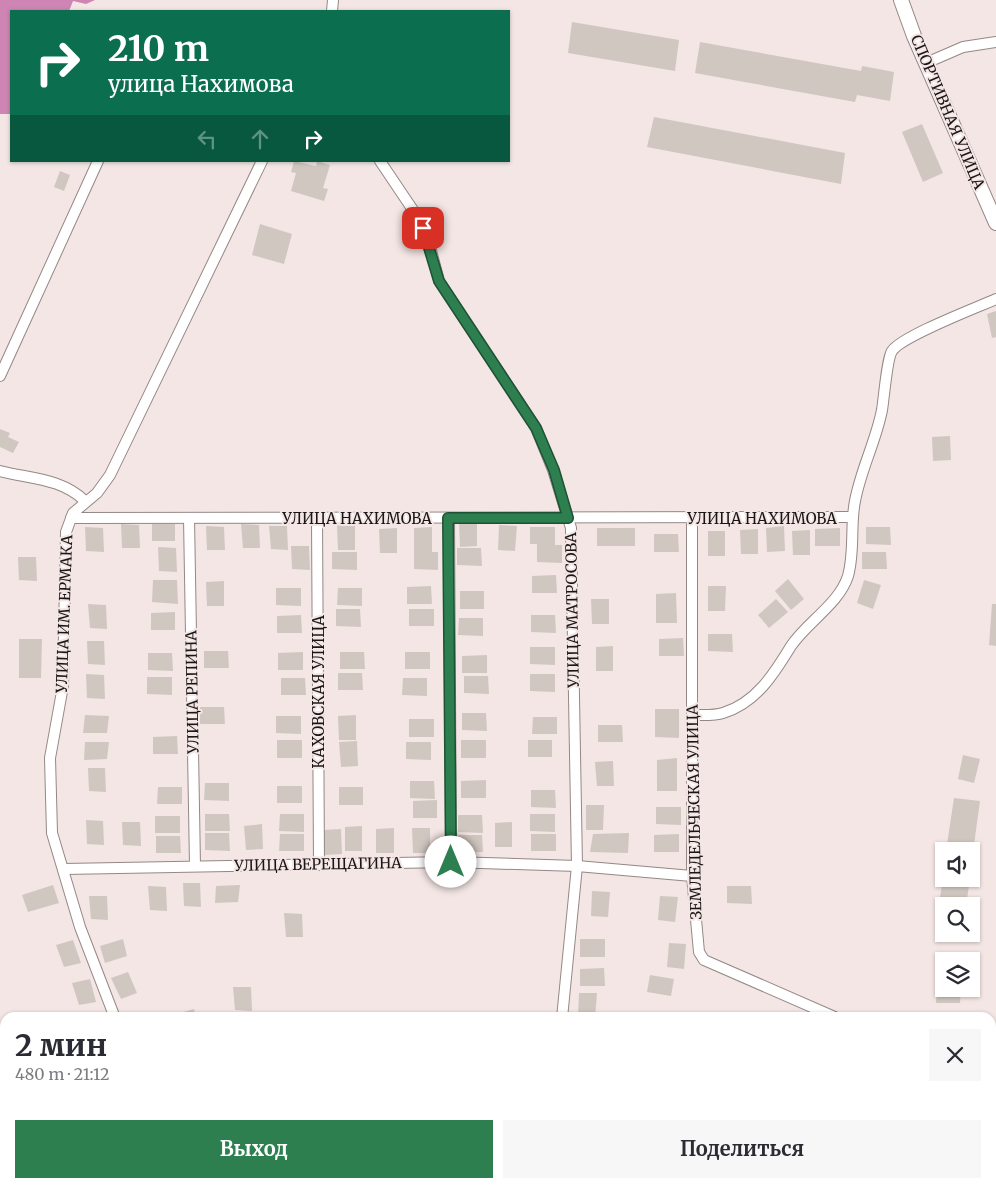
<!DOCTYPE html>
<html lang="ru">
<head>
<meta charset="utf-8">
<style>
  body { margin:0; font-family:Merriweather,serif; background:#f7f7f7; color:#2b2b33; height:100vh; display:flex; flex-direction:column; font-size:19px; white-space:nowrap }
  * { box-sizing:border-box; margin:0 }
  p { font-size:16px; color:#7c7c81 }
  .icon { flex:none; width:28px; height:28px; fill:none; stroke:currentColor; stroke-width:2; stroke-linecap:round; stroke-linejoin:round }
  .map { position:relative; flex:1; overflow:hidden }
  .sheet { position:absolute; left:0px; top:1012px; width:996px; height:176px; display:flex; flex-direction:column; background:#fff; border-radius:15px 15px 0 0; box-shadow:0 1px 4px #0004 }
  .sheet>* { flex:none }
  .hud { position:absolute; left:10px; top:10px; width:500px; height:152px; border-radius:0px; box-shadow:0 1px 4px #0004; background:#0b6e4f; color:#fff; overflow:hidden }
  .controls { position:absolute; left:935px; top:842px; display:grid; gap:10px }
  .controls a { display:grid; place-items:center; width:45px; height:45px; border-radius:0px; background:#fff; box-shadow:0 1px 4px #0004; font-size:25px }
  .pin { position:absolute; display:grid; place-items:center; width:42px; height:42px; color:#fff; margin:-21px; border-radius:10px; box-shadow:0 2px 8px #0006 }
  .me { position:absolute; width:55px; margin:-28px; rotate:0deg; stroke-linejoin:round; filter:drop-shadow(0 0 4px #0008) }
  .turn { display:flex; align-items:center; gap:18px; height:105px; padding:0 15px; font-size:22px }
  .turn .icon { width:65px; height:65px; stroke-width:2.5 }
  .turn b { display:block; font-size:35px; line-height:42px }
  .lanes { display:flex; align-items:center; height:48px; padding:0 15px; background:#0003; justify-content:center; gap:25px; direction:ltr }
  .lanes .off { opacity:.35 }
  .round { display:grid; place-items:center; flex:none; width:52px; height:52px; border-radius:0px; background:#f7f7f7 }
  .headline { display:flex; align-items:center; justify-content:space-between; height:85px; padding:0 15px }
  h1 { font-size:30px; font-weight:700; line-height:38px }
  .button { display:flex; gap:10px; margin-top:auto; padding:10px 15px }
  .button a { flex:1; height:58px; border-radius:0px; background:#2d7f50; color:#fff; font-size:20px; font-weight:700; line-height:58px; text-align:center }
  .button a+a { background:#f7f7f7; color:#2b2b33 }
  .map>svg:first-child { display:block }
  .water { fill:#cf85b3 }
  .building { fill:#d1c7c1 }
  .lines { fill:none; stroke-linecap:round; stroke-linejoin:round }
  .street-casing { stroke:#948886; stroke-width:12 }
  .secondary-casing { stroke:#948886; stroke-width:16 }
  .street { stroke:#fff; stroke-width:10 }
  .secondary { stroke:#fff; stroke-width:14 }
  .route-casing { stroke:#1d5334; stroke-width:12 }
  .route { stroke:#2d7f50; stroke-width:9 }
  .labels { text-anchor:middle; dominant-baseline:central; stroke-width:4; stroke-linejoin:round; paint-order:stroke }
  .street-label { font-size:15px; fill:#1a1615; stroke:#f3e6e4 }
</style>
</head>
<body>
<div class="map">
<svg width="996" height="1188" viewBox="0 0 996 1188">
  <rect width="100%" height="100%" fill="#f3e6e4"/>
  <polygon class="water" points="0,0 95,0 86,4 73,1 69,11 11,11 11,114 0,114"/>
  <g class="building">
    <polygon points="572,22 679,40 675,71 568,53"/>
    <polygon points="700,42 861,71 862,66 894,72 890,101 857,95 855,102 695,73"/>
    <polygon points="654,117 845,153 841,184 647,147"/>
    <polygon points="922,124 943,173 923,182 902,132"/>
    <polygon points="294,161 316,166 317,161 330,165 323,188 328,189 324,201 291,191 296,173 291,172"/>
    <polygon points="60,171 70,175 64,191 54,187"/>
    <polygon points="260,224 292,234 284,264 252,255"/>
    <polygon points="996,311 996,337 992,338 987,314"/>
    <polygon points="0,429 10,433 8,437 19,442 13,453 0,447"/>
    <polygon points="950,436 951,460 933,461 932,437"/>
    <polygon points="477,521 477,546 460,547 459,522"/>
    <polygon points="121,524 139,525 140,548 122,548"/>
    <rect x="152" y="524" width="23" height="17"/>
    <polygon points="241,524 259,525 260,548 243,548"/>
    <polygon points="337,525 355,525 355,550 338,550"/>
    <polygon points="499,525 517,526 515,551 498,550"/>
    <polygon points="206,526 224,527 225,550 207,550"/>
    <polygon points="269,526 287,526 288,550 271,549"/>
    <polygon points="784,526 785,551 767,552 766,528"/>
    <polygon points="85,527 103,528 104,552 86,551"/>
    <polygon points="432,527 432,552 438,552 438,570 414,569 414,528"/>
    <polygon points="530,527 555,527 555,545 562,545 562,563 537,562 537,544 530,544"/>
    <polygon points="866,527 890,527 891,545 866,544"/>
    <polygon points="397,528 397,553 380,553 379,529"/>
    <rect x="597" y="528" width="38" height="18"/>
    <polygon points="840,528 840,546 815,546 815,529"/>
    <polygon points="758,529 758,554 741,554 740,530"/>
    <polygon points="810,530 810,555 793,555 792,531"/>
    <rect x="708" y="531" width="17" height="25"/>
    <polygon points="654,534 678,534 679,552 654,552"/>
    <polygon points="291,546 309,546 310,570 292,569"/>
    <polygon points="158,547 176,548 177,572 159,571"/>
    <polygon points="457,548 481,548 482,566 457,565"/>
    <polygon points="332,552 357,552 357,570 332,569"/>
    <polygon points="862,552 886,552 887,569 862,569"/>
    <polygon points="18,557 36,557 37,581 19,580"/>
    <polygon points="556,575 557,593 532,593 532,576"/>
    <polygon points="788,579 804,599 791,610 775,591"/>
    <polygon points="153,580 177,580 178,604 152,602"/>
    <polygon points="864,580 881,585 873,609 857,603"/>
    <polygon points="224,581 224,606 207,606 206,582"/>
    <polygon points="431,586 432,604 407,604 407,587"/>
    <polygon points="708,586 726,586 725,611 708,611"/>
    <polygon points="276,588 301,588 301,606 276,605"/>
    <polygon points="338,588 362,588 362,606 337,605"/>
    <rect x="460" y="591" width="24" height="18"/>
    <polygon points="676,593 677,623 656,623 656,594"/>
    <polygon points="591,599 609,599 609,624 592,624"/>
    <polygon points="776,599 788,612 769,628 758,615"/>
    <polygon points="88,604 106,605 107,629 90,628"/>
    <polygon points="992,604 996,604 996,646 989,645"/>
    <polygon points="336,609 360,609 361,627 336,626"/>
    <rect x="409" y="609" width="25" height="17"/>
    <polygon points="175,612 175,630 151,630 151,613"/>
    <polygon points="301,615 302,633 277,633 277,616"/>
    <polygon points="531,615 555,615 556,633 531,632"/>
    <polygon points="459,618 483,618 483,636 458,635"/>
    <polygon points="708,634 732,634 733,652 708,651"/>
    <polygon points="683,638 684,656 659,656 659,639"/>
    <polygon points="19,639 42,639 41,678 19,678"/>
    <polygon points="87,641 104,641 105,665 88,664"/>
    <polygon points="613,646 613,671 596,671 596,647"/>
    <polygon points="530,647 555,647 555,665 530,664"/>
    <polygon points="204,651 228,651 229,668 204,668"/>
    <polygon points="303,652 303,670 278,670 278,653"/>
    <polygon points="340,652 364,652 365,669 340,669"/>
    <rect x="405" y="652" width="25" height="17"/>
    <polygon points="148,653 172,653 173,671 148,670"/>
    <polygon points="487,655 487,673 462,673 462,656"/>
    <polygon points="338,673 362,673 363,690 338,690"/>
    <polygon points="86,674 104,675 105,699 87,698"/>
    <polygon points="530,674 555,674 555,692 530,691"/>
    <polygon points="464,676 488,676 489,694 464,693"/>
    <polygon points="147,677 172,677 172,695 147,694"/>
    <polygon points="281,678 305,678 306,695 281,695"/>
    <polygon points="403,678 427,678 427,696 402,695"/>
    <polygon points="200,707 224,707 225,724 200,724"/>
    <polygon points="655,709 679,709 679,738 655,737"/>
    <polygon points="462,713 486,713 487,731 462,730"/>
    <polygon points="85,715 109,716 107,733 83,733"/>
    <polygon points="356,715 356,740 339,740 338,716"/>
    <polygon points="276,716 301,716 301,734 276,733"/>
    <polygon points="533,717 557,717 557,734 532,734"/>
    <rect x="409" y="719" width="25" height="18"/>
    <polygon points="598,725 622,725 623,742 598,742"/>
    <polygon points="177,736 178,754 153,754 153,737"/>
    <rect x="277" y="740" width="25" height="18"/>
    <rect x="461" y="740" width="25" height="18"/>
    <rect x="528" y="740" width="24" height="17"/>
    <polygon points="357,741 358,766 341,767 339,742"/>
    <polygon points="85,742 109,742 107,759 84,760"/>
    <polygon points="406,742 431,742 431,760 406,759"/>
    <polygon points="963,755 980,759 974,783 958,779"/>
    <polygon points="677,758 677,791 657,791 657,760"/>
    <polygon points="613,761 614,786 597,786 595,762"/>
    <polygon points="88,768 105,768 106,792 89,791"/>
    <polygon points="486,780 486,798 461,798 461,781"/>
    <polygon points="410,781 434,781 435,799 410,798"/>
    <polygon points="205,783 229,783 229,801 204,800"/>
    <rect x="277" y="786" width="25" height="17"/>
    <polygon points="158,787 182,787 182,804 157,804"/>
    <rect x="339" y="787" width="24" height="18"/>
    <polygon points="531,790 555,790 556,808 531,807"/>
    <polygon points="954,798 980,801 972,859 971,851 946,851"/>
    <polygon points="437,800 437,818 413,818 413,801"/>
    <polygon points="586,805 604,805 603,830 586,830"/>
    <polygon points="656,807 681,807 681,825 656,824"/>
    <polygon points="205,814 229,814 230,831 205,831"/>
    <polygon points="280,814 304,814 304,832 279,831"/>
    <polygon points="530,814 555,814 555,832 530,831"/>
    <polygon points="458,815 482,815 483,833 458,832"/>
    <rect x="155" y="816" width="25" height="17"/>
    <polygon points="86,820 103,821 104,845 87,844"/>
    <polygon points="122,822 140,822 141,846 123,845"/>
    <polygon points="512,822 512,847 495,847 495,823"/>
    <polygon points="262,824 263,849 246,850 244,826"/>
    <polygon points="362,826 362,851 345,851 345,827"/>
    <polygon points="394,828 394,853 376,853 376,829"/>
    <polygon points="412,828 430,828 430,853 413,853"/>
    <polygon points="341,829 342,854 324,855 323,830"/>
    <polygon points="205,833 229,833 230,851 205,850"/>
    <polygon points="629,833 628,853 590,852 593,834"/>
    <polygon points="280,834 304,834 304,851 279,851"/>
    <rect x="531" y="834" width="25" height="17"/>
    <polygon points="679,834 679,852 654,852 654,835"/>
    <polygon points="458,835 482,835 483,852 458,852"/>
    <polygon points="156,836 180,836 181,853 156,853"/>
    <polygon points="943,879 970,879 966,906 944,906 944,910 938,909"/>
    <polygon points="183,883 200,883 201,907 184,906"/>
    <polygon points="53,885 59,903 28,912 22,895"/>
    <polygon points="240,885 238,902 215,903 216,886"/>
    <polygon points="148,886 166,887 167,911 150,910"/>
    <polygon points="727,886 751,886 752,904 727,903"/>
    <polygon points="592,891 610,892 608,917 591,916"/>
    <polygon points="89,896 107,896 108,920 91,919"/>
    <polygon points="660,896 678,897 675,922 658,920"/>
    <polygon points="284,913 302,914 303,937 286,937"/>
    <polygon points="123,939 127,956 105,963 100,946"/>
    <rect x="580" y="939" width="25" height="18"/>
    <polygon points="73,940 81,963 64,967 56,945"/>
    <polygon points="669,943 686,944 684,969 667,967"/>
    <polygon points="938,964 944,964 944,989 961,989 960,1003 936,1003"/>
    <polygon points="604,968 605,986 580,986 580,969"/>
    <polygon points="128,972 137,993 121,999 111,978"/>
    <polygon points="650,975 674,979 671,996 647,992"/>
    <polygon points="90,979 96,1002 79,1005 72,983"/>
    <polygon points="233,987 251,987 252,1011 235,1010"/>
    <polygon points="579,993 597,993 595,1018 578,1017"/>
    <polygon points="194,1009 196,1018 178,1018 176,1014"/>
    <polygon points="5,1165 5,1184 19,1184 6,1188 0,1174 0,1167"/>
    <polygon points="184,1184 204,1184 205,1188 186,1188"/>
  </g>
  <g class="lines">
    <defs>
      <g id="street">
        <polyline points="332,11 333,0"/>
        <polyline points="926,63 963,47 996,42"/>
        <polyline points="380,161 417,216 428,239 439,281 536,428 553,470 571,528 577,866 562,1018"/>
        <polyline points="0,376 98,161"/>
        <path d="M0,471C31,479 61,478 85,501"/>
        <polyline points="71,518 853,517"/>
        <polyline points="189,518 195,866"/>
        <polyline points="317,518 319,865"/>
        <polyline points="449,518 451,862"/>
        <polyline points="692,518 692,876 699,952 704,960 837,1018"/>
        <path d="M693,715C702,715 714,716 723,713C756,703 774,674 791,646C807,622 839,604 848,576C855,551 850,525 855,501C861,469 876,441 882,410C884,398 887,358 892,351C902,336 976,308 996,299"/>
        <polyline points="64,869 451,862 577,866 692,876"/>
        <polyline points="115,1018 80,927 52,833 50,758 63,686 66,532 73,513 97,493 110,475 262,161"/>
        <polyline points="46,1184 48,1188"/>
        <polyline points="164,1184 165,1188"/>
        <polyline points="310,1184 312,1188"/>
        <polyline points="21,1188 32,1184"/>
        <polyline points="515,1188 516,1184"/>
      </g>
      <g id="secondary">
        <polyline points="901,0 914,36 996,223"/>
        <polyline points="991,1068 996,1037"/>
        <polyline points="974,1188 975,1184"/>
      </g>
    </defs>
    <use href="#street" class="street-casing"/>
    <use href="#secondary" class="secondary-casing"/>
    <use href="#street" class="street"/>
    <use href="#secondary" class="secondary"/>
  </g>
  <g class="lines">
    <defs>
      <polyline id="route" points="423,228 439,281 536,428 554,470 568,518 448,518 451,862"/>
    </defs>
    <use href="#route" class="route-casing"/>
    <use href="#route" class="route"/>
  </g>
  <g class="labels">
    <g class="street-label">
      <text transform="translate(948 112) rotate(67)">СПОРТИВНАЯ УЛИЦА</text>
      <text x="357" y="518">УЛИЦА НАХИМОВА</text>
      <text x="762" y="518">УЛИЦА НАХИМОВА</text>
      <text transform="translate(572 610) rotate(-91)">УЛИЦА МАТРОСОВА</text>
      <text transform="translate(64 614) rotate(-88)">УЛИЦА ИМ. ЕРМАКА</text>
      <text transform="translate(192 692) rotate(-91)">УЛИЦА РЕПИНА</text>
      <text transform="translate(318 692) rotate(-90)">КАХОВСКАЯ УЛИЦА</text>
      <text transform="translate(694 812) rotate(-91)">ЗЕМЛЕДЕЛЬЧЕСКАЯ УЛИЦА</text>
      <text transform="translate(318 864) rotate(-1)">УЛИЦА ВЕРЕЩАГИНА</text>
    </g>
  </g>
</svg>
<div class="controls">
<a><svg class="icon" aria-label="sound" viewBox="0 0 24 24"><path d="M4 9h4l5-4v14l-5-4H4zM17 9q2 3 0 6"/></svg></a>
<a><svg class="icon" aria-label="search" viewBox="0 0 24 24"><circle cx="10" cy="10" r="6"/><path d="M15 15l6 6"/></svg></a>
<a><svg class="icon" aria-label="layers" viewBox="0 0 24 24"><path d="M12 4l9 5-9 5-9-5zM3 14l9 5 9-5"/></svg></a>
</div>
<div class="pin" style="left:423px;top:228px;background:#d93025"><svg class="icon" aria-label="arrive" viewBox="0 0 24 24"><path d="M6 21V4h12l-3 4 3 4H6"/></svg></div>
<svg class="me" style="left:451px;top:862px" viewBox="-20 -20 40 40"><circle r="19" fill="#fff"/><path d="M0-13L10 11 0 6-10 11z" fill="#2d7f50"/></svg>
<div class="hud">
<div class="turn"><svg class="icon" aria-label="right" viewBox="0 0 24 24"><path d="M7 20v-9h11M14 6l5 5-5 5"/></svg><div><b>210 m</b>улица Нахимова</div></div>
<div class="lanes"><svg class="icon off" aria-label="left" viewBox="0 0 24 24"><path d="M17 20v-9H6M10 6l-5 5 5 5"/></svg><svg class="icon off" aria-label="ahead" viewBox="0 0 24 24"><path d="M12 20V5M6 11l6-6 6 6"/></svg><svg class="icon" aria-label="right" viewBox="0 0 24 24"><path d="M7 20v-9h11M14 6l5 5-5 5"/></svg></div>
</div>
<section class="sheet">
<div class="headline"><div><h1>2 мин</h1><p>480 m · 21:12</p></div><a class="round"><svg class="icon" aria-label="close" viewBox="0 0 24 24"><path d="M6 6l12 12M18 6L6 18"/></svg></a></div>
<div class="button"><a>Выход</a><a>Поделиться</a></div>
</section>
</div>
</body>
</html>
